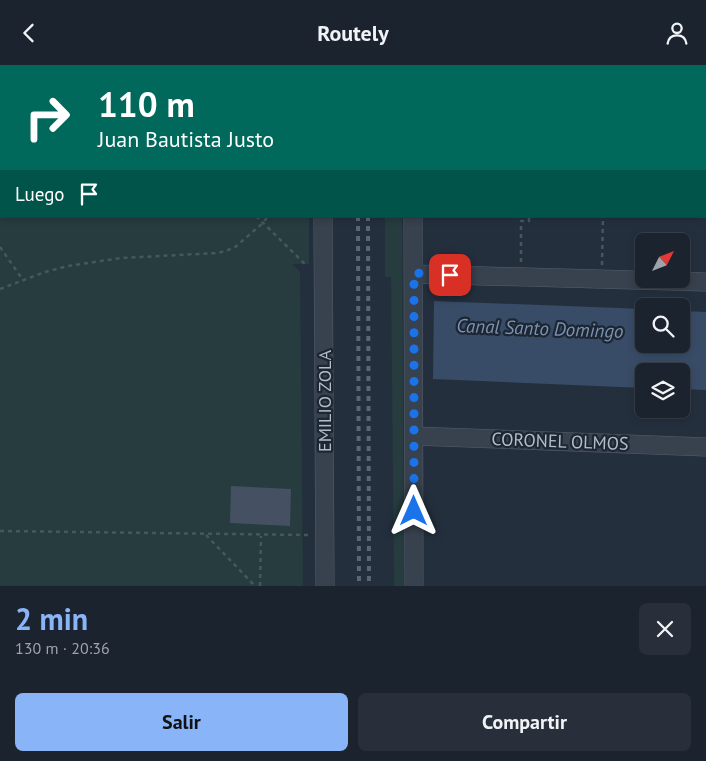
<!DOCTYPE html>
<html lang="es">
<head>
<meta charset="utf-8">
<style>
  body { margin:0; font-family:"PT Sans",sans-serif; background:#282f3a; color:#f1f3f6; height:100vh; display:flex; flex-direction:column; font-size:19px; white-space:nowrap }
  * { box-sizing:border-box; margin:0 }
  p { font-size:16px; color:#a0a4aa }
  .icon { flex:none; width:28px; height:28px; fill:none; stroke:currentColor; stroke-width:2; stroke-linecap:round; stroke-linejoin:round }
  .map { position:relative; height:521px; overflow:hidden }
  .drawer { display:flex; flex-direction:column; background:#1b232e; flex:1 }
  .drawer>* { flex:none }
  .top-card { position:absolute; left:0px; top:0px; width:706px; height:152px; box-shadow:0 2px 8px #0003,0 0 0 1px #39404a; background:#00695c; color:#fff; overflow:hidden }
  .needle { width:32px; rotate:48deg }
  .buttons { position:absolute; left:635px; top:168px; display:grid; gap:10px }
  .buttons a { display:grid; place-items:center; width:55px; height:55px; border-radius:8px; background:#1b232e; box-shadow:0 2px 8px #0003,0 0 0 1px #39404a; font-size:25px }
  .pin { position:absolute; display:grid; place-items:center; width:42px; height:42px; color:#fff; margin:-21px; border-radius:10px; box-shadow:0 2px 8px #0006 }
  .me { position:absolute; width:55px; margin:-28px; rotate:0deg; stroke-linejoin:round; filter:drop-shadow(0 0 4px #0008) }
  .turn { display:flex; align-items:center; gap:18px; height:105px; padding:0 15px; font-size:22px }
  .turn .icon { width:65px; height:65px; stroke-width:2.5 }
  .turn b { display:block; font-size:35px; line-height:42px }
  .then { display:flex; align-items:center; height:48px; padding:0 15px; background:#0003; gap:10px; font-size:19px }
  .round { display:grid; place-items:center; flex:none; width:52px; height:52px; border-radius:8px; background:#282f3a }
  .summary { display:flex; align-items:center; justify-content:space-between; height:85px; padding:0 15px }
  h1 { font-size:30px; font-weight:600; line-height:38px; color:#8ab4f8 }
  .primary-button { display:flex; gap:10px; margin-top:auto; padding:10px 15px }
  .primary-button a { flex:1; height:58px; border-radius:8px; background:#8ab4f8; color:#111; font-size:20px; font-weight:600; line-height:58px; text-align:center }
  .primary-button a+a { background:#282f3a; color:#f1f3f6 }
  header { display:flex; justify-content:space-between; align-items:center; height:65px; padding:0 15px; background:#1b232e; font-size:22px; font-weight:600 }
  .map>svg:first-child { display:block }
  .green { fill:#263c3f }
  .water { fill:#394c67 }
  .building { fill:#455162 }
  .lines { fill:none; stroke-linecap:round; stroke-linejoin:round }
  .street-casing { stroke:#565f6c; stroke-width:19 }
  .path { stroke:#44595c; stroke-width:2.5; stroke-dasharray:4 4; stroke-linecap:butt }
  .street { stroke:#38414e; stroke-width:18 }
  .rail { stroke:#5a6575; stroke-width:4; stroke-dasharray:5 5; stroke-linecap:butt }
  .route { stroke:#1a73e8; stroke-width:9; stroke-dasharray:0 16.2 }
  .labels { text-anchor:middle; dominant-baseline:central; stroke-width:4.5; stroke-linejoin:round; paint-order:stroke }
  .street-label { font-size:18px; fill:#b4bcc9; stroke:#1d2633 }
  .water-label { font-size:19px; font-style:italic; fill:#7c92b1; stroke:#1d2633 }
</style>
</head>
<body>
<header><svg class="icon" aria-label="back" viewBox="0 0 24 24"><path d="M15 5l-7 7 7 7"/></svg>Routely<svg class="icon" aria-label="person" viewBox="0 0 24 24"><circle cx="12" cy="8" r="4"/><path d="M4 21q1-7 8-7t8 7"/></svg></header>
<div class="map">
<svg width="706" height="521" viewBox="0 0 706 521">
  <rect width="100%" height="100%" fill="#242f3e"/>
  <g class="green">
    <polygon points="0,0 309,0 1,1 1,151 309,151 309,199 292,199 300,207 303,521 0,521"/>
    <polygon points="385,151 402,151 404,521 394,521 391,212 385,212"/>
  </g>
  <polygon class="water" points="434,236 644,244 644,279 681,279 681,246 706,247 706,325 681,324 681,306 644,306 644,323 433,314"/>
  <polygon class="building" points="231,421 291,424 290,461 230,458"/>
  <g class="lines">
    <defs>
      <g id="street">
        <polyline points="323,0 323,1"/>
        <polyline points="412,0 412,1"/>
        <polyline points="323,151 325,521"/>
        <polyline points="413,151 414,521"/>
        <polyline points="414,209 706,217"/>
        <polyline points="414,371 706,382"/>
      </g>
    </defs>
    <use href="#street" class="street-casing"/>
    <g class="path">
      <polyline points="265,0 265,1"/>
      <polyline points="70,1 70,0"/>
      <polyline points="232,1 233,0"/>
      <polyline points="0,29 1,28"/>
      <polyline points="0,112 1,113"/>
      <polyline points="256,151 307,201"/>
      <polyline points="0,182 23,215"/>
      <polyline points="521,197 521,156 529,156 529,151"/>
      <polyline points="602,200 603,151"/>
      <polyline points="0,224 45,207 68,201 121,193 218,188 234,183 263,158 268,151"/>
      <polyline points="0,466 308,470"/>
      <polyline points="206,470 255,521"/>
      <polyline points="260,521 261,471"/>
    </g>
    <use href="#street" class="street"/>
    <g class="rail">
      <polyline points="358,0 358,1"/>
      <polyline points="367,0 367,1"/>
      <polyline points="358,151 359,521"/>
      <polyline points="368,151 369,521"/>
    </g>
  </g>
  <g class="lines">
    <polyline class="route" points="414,446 414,208 450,210"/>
  </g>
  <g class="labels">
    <g class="street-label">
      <text transform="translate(324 336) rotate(-90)">EMILIO ZOLA</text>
      <text transform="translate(560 376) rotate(2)">CORONEL OLMOS</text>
    </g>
    <g class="water-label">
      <text transform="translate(540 263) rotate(2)">Canal Santo Domingo</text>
    </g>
  </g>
</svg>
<div class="buttons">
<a><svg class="needle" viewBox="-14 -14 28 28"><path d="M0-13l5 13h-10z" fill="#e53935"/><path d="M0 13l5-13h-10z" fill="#a0a4aa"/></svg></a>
<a><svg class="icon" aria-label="search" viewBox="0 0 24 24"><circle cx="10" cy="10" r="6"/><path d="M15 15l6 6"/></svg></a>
<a><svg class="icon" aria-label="layers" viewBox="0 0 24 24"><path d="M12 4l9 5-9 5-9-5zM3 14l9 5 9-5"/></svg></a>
</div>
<div class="pin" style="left:450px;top:210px;background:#d93025"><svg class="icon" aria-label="arrive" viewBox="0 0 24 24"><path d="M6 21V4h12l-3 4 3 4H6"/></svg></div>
<svg class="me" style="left:414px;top:446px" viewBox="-20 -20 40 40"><path d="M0-17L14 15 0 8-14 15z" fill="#1a73e8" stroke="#fff" stroke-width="4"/></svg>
<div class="top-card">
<div class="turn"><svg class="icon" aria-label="right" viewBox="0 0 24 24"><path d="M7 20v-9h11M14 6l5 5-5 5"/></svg><div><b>110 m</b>Juan Bautista Justo</div></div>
<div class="then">Luego<svg class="icon" aria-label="arrive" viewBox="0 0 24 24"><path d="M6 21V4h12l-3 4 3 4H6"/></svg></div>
</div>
</div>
<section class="drawer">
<div class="summary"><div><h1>2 min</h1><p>130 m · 20:36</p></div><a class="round"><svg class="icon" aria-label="close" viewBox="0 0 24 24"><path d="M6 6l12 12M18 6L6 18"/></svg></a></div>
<div class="primary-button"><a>Salir</a><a>Compartir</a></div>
</section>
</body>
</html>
